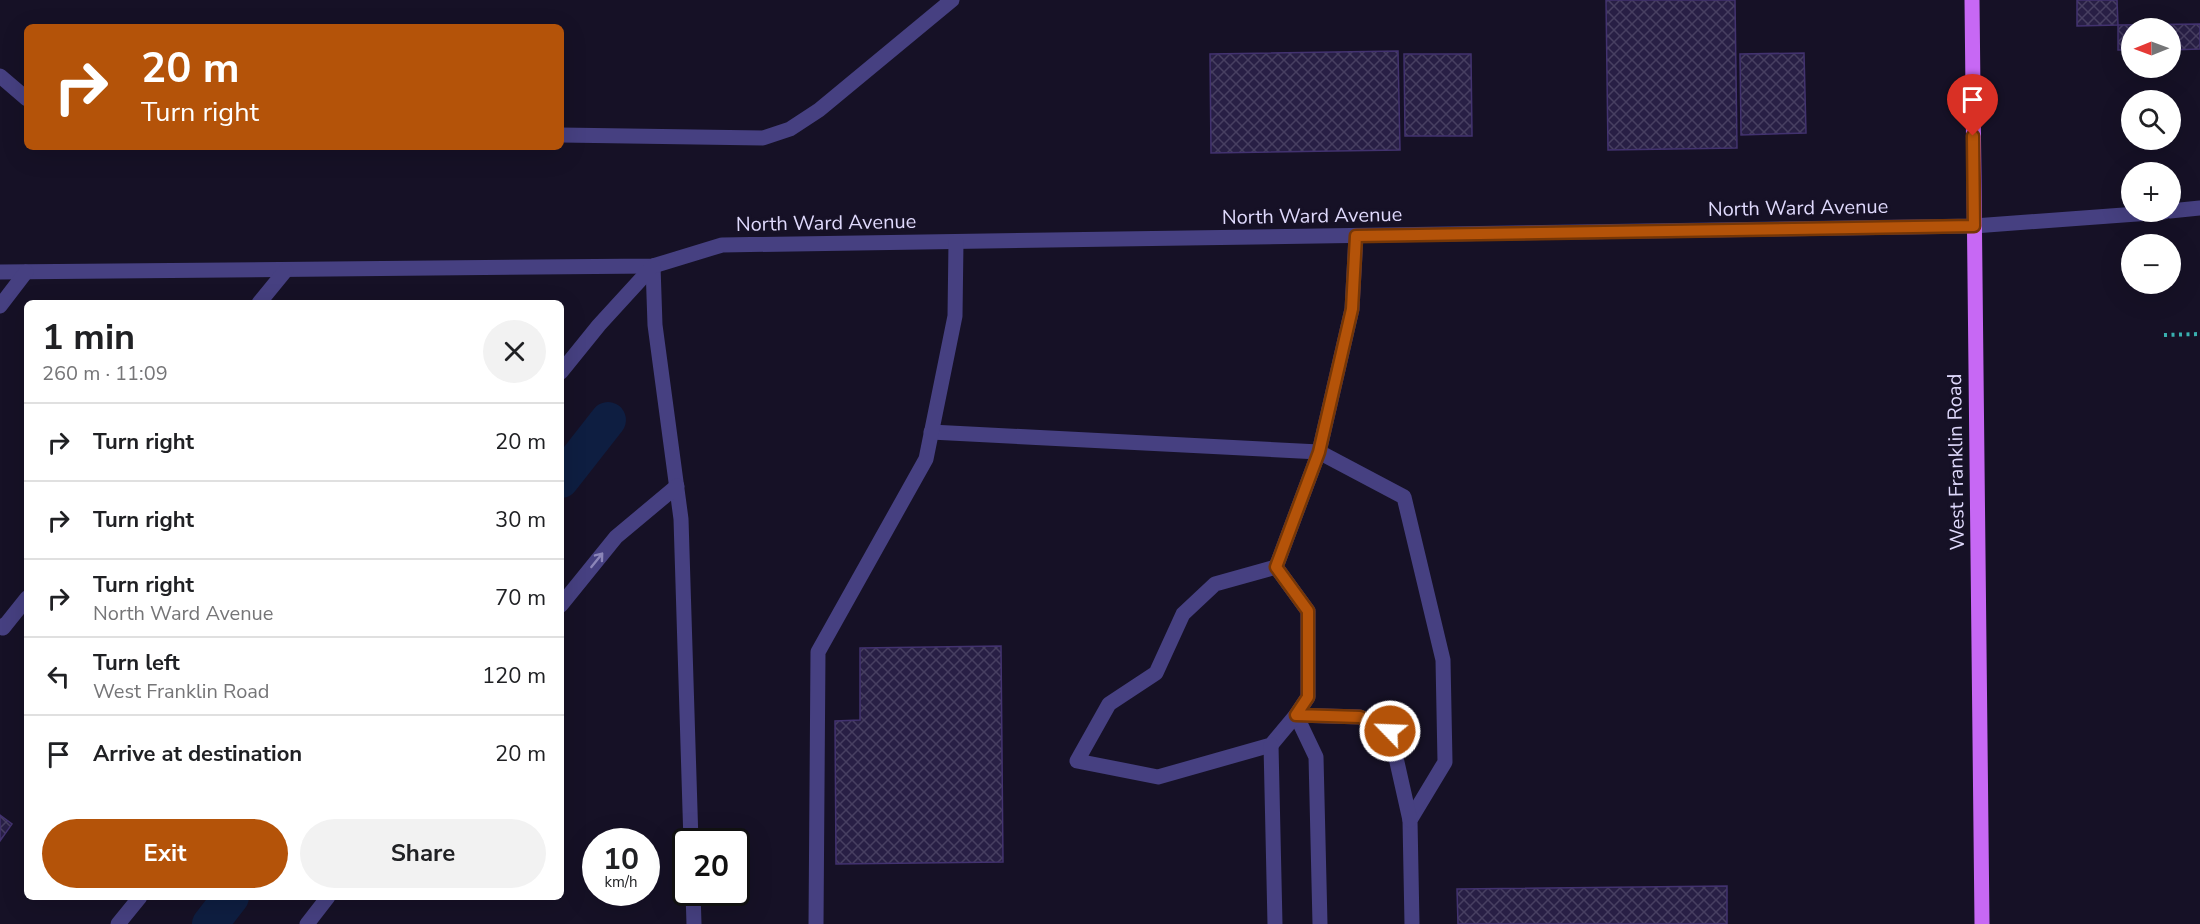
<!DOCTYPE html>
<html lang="en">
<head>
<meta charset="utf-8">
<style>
  body { margin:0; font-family:"Nunito Sans",sans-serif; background:#f2f2f2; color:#202124; height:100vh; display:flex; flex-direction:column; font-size:22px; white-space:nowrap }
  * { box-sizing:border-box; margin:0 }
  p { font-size:20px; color:#757577 }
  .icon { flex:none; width:33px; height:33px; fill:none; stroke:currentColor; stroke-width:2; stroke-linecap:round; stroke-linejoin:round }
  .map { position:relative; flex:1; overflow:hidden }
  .drawer { position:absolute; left:24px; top:300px; width:540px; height:600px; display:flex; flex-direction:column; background:#fff; border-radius:9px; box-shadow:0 6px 24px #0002 }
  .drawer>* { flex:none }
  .guide { position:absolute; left:24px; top:24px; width:540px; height:126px; border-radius:9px; box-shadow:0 6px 24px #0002; background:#b45309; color:#fff; overflow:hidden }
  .needle { width:39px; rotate:269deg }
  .fabs { position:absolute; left:2121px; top:18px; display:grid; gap:12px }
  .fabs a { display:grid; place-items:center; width:60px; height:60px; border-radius:50%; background:#fff; box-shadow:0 6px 24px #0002; font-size:30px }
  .speed { position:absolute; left:582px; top:828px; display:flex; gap:12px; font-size:30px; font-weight:700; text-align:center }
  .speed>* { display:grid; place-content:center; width:78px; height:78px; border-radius:50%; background:#fff; box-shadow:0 6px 24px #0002; line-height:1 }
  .speed small { font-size:15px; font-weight:400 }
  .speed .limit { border:3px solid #111; border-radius:9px; background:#fff; color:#111 }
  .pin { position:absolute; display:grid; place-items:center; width:51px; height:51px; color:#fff; margin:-62px -26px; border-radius:50% 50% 50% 0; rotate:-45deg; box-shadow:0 0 6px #0007 }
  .pin .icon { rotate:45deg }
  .me { position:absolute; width:66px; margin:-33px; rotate:294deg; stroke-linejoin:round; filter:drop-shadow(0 0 4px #0008) }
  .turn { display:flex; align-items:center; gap:21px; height:126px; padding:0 18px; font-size:27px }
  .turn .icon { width:78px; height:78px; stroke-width:2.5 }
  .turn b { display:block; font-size:42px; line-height:51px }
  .round { display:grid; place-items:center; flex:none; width:63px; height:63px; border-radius:32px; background:#f2f2f2 }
  .overview { display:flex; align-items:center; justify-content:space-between; height:102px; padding:0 18px }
  h1 { font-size:36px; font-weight:700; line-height:45px }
  .action { display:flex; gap:12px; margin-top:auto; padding:12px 18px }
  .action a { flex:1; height:69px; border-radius:36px; background:#b45309; color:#fff; font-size:24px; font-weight:700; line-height:69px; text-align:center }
  .action a+a { background:#f2f2f2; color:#202124 }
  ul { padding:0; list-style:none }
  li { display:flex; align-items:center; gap:18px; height:78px; padding:0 18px; border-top:2px solid #e0e0e0 }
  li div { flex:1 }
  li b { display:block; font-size:22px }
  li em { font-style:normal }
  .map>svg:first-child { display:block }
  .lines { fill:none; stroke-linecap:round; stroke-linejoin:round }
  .canal { stroke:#0e1e41; stroke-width:36 }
  .building { fill:url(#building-cross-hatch); stroke:#42326f; stroke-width:1.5 }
  .path { stroke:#39b0af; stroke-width:4; stroke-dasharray:3 4.5; stroke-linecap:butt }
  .minor { stroke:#464081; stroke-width:15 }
  .major { stroke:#c768f4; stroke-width:15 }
  .oneway { stroke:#8b85b8 }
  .route-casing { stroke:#753606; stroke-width:15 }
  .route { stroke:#b45309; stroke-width:10 }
  .labels { text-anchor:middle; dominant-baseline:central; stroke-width:6; stroke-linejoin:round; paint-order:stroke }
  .street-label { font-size:20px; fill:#dfd9fc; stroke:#161126 }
</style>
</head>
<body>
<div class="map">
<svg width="2200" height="924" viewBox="0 0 2200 924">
  <defs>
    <pattern id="building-cross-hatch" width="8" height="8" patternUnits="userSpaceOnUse" patternTransform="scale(1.5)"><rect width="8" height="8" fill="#281f45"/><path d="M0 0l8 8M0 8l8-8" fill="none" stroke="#473f61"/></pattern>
  </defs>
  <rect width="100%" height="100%" fill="#161126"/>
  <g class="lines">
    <g class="canal">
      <polyline points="561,480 608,420"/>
      <polyline points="210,924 231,897"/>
    </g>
  </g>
  <g class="building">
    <polygon points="1606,0 1735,0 1737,148 1608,150"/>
    <polygon points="2077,0 2117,0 2118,25 2077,26"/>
    <polygon points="2200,24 2200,49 2170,50 2170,28 2132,28 2132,50 2118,50 2118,25"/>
    <polygon points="1398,51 1400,150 1211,153 1210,54"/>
    <polygon points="1804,53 1806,133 1741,135 1740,54"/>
    <polygon points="1404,54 1471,54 1472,136 1405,136"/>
    <polygon points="1001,646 1003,862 836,864 835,721 860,720 860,648"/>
    <polygon points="0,815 12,824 0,841"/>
    <polygon points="1727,886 1727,924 1458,924 1457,889"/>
  </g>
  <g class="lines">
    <polyline class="path" points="2164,335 2200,334"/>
    <g class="minor">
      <polyline points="0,76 27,99"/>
      <polyline points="561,135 763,138 790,129 819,110 952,0"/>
      <polyline points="2170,211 2200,208"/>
      <polyline points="1356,236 1352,309 1319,452 1404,497 1443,660 1445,762 1410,820 1412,924"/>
      <polyline points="653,266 655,325 681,519 691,842"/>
      <polyline points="0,272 653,266 722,245 1974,226 2164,212"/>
      <polyline points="259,303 286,270"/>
      <polyline points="0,306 26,272"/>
      <polyline points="561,372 599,325 653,266"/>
      <polyline points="931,432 1319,452 1276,567 1308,611 1308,697 1296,715 1316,757 1320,924"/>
      <polyline points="1276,567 1215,584 1183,614 1156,673 1109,704 1077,761 1158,777 1271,745 1296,715 1360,717 1390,731 1410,820"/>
      <polyline points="561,605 616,537 677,486"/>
      <polyline points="0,626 3,628 27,598"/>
      <polyline points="1271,745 1275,924"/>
      <polyline points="693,892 694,924"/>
      <polyline points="118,924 140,897"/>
      <polyline points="307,924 328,897"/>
      <polyline points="816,924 818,652 926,459 955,316 956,242"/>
    </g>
    <polyline class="major" points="1972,0 1982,924"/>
  </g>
  <defs><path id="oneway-shaft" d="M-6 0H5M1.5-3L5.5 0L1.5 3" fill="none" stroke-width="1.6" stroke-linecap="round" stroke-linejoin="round" transform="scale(1.5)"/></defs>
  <use class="oneway" href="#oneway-shaft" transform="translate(597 560) rotate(-51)"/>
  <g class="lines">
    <defs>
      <polyline id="route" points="1390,731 1360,717 1296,715 1308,697 1308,611 1276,567 1319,452 1352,309 1356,236 1974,226 1973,136"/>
    </defs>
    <use href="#route" class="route-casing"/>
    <use href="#route" class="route"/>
  </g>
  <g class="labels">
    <g class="street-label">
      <text transform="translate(1798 208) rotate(-1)">North Ward Avenue</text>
      <text transform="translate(1312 216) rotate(-1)">North Ward Avenue</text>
      <text transform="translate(826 223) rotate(-1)">North Ward Avenue</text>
      <text transform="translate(1956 462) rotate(-91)">West Franklin Road</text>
    </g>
  </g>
</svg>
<div class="fabs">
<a><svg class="needle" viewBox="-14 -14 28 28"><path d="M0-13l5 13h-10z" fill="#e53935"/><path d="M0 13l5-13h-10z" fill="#757577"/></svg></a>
<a><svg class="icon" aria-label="search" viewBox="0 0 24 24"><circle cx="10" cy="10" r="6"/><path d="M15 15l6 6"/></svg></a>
<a>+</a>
<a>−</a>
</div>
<div class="speed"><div>10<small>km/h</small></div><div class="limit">20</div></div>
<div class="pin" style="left:1973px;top:136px;background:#d93025"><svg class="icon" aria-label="arrive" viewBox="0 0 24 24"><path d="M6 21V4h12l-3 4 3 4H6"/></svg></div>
<svg class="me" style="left:1390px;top:731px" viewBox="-20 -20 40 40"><circle r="17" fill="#b45309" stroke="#fff" stroke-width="3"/><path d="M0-11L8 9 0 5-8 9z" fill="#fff"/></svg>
<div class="guide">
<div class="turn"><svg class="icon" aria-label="right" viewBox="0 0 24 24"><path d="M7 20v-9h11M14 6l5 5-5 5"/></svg><div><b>20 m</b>Turn right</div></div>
</div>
<section class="drawer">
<div class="overview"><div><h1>1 min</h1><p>260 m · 11:09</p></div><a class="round"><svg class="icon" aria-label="close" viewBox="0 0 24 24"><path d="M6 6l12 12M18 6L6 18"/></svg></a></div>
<ul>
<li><svg class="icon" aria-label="right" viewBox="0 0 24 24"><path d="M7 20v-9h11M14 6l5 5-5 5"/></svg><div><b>Turn right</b></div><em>20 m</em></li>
<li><svg class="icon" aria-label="right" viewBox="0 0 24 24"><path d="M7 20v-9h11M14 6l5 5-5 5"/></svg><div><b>Turn right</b></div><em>30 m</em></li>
<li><svg class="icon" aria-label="right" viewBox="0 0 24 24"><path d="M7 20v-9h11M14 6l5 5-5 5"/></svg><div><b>Turn right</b><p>North Ward Avenue</p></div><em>70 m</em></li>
<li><svg class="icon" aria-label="left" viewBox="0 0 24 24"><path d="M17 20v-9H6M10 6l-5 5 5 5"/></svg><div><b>Turn left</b><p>West Franklin Road</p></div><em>120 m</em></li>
<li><svg class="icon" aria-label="arrive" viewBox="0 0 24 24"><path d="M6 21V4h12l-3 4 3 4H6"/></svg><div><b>Arrive at destination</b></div><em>20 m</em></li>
</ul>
<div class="action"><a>Exit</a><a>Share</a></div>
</section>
</div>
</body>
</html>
